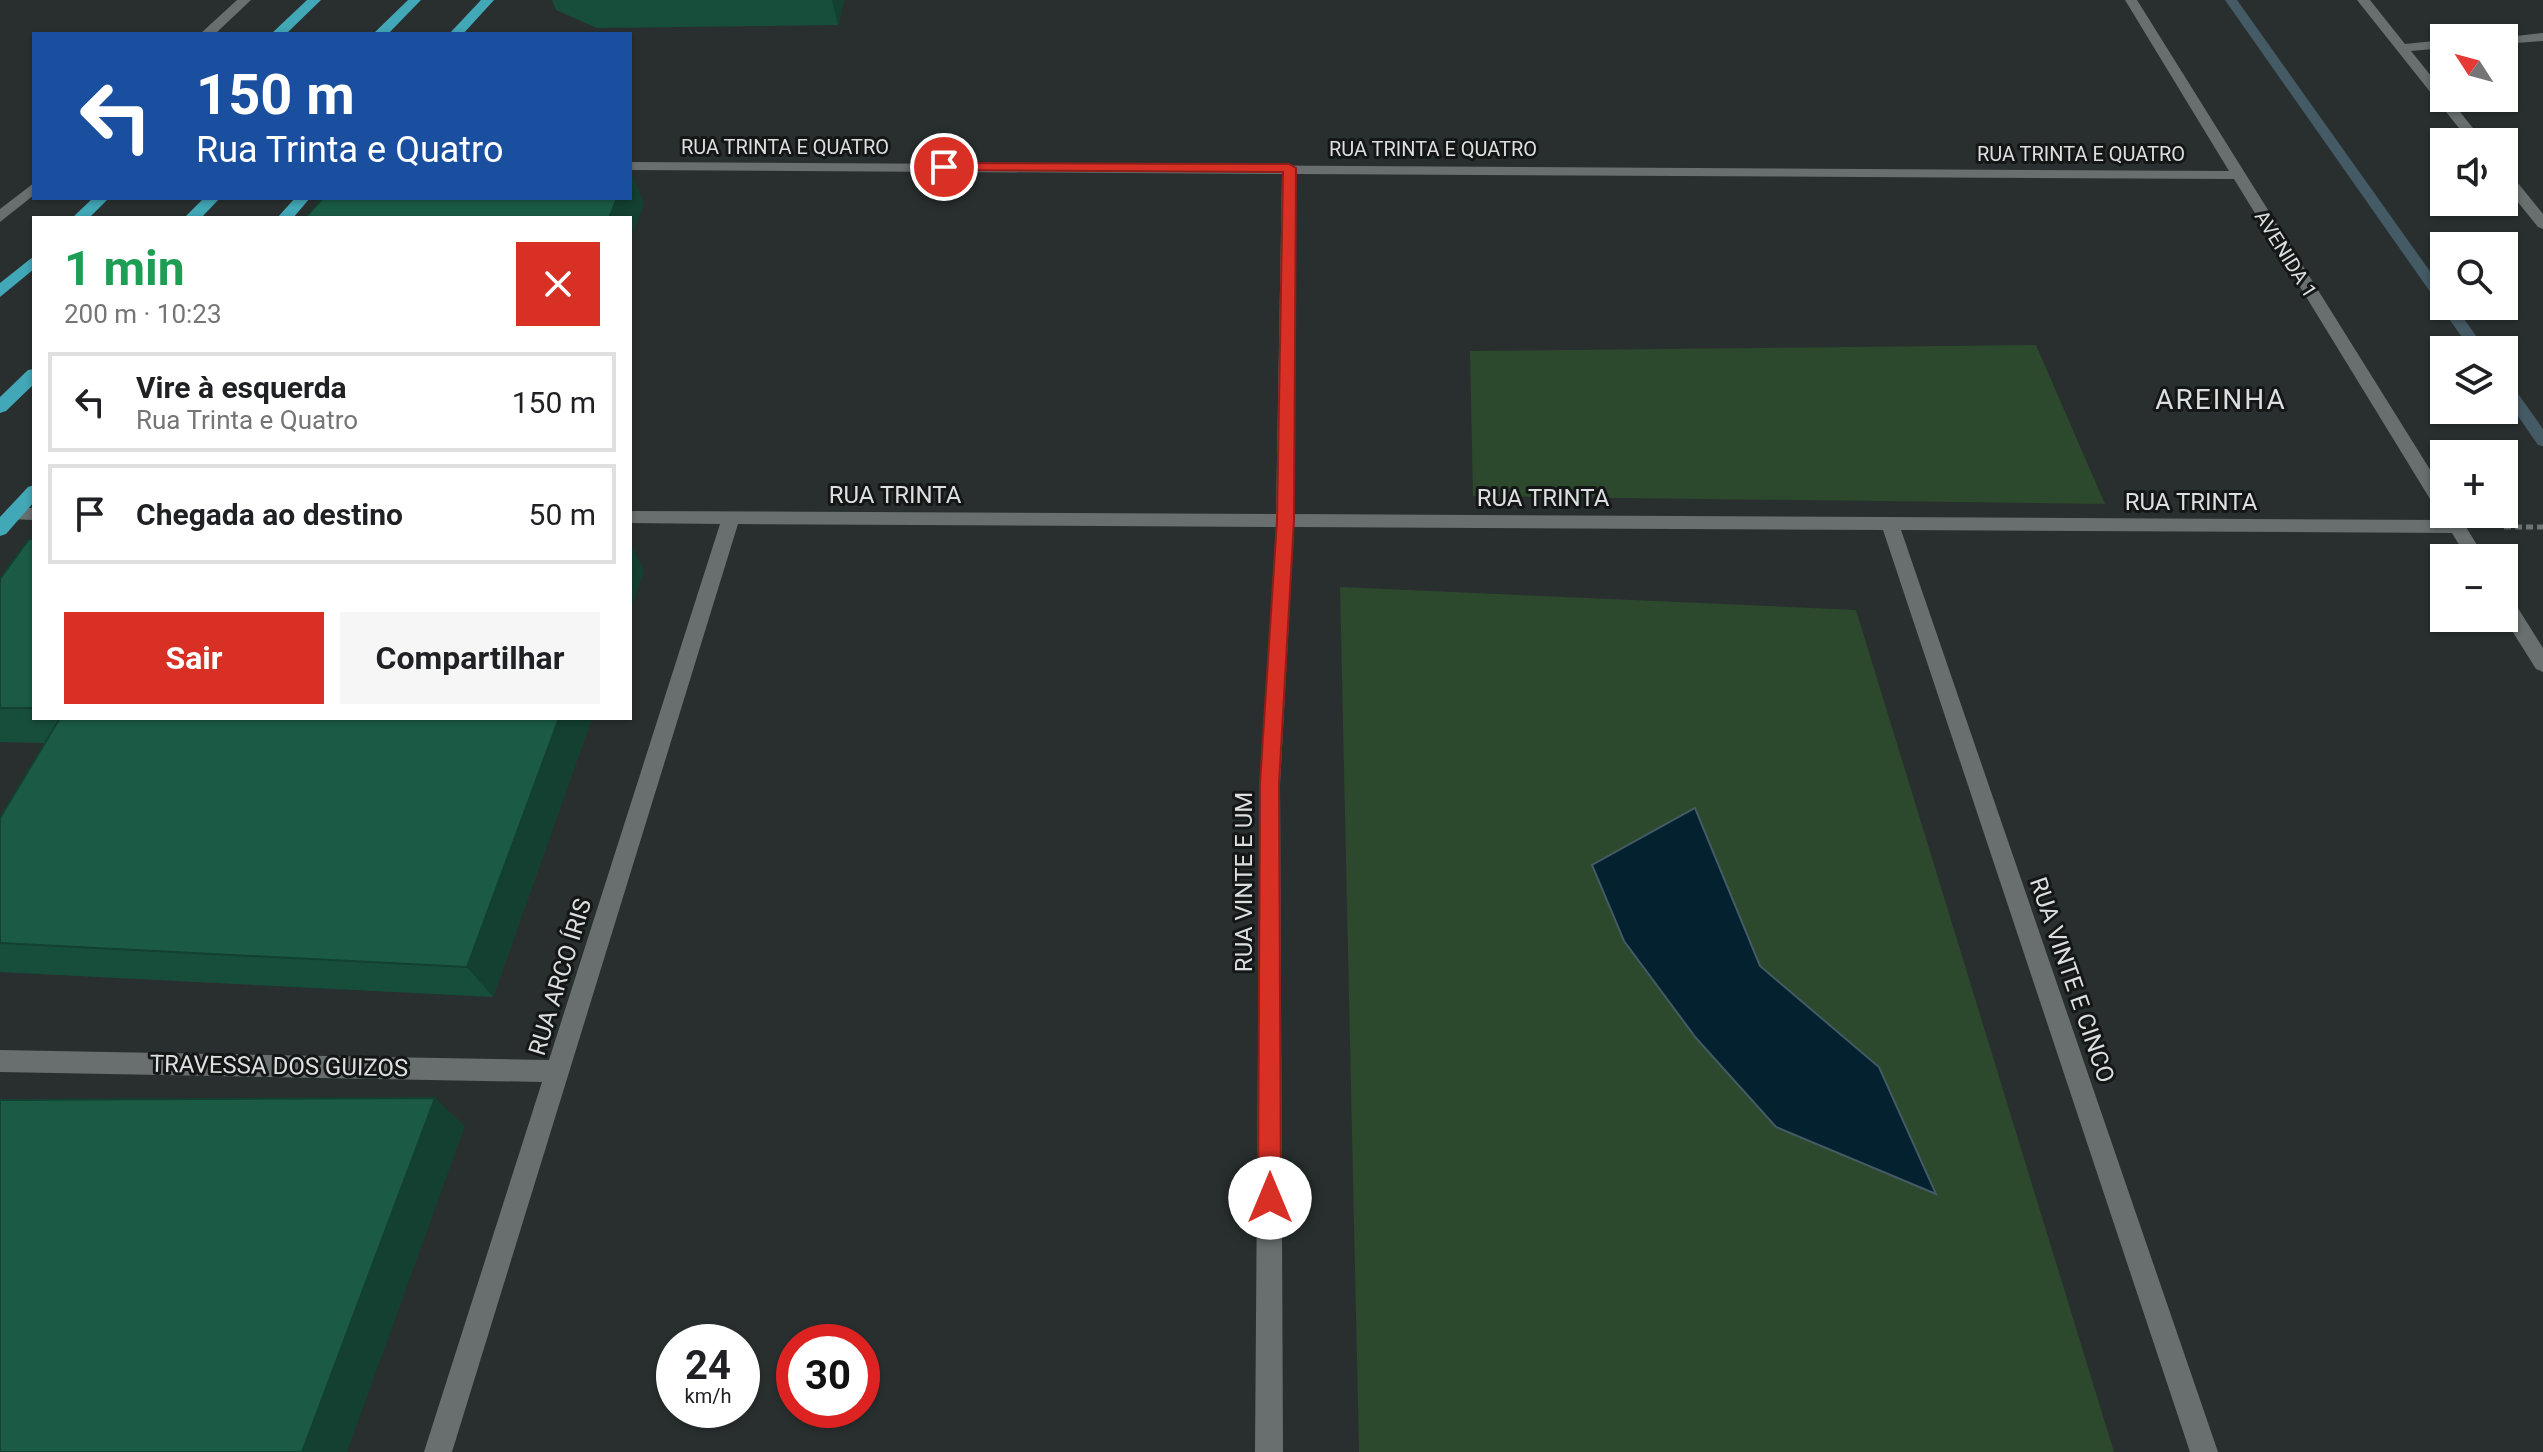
<!DOCTYPE html>
<html lang="pt">
<head>
<meta charset="utf-8">
<style>
  body { margin:0; font-family:Roboto,sans-serif; background:#f6f6f6; color:#202124; height:100vh; display:flex; flex-direction:column; font-size:30px; white-space:nowrap }
  * { box-sizing:border-box; margin:0 }
  p { font-size:26px; color:#757577 }
  .icon { flex:none; width:44px; height:44px; fill:none; stroke:currentColor; stroke-width:2; stroke-linecap:round; stroke-linejoin:round }
  .map { position:relative; flex:1; overflow:hidden }
  .sheet { position:absolute; left:32px; top:216px; width:600px; height:504px; display:flex; flex-direction:column; background:#fff; border-radius:0px; box-shadow:0 2px 6px #0004 }
  .sheet>* { flex:none }
  .top-card { position:absolute; left:32px; top:32px; width:600px; height:168px; border-radius:0px; box-shadow:0 2px 6px #0004; background:#1a4fa0; color:#fff; overflow:hidden }
  .needle { width:52px; rotate:306deg }
  .fabs { position:absolute; left:2430px; top:24px; display:grid; gap:16px }
  .fabs a { display:grid; place-items:center; width:88px; height:88px; border-radius:0px; background:#fff; box-shadow:0 2px 6px #0004; font-size:40px }
  .speed { position:absolute; left:656px; top:1324px; display:flex; gap:16px; font-size:40px; font-weight:700; text-align:center }
  .speed>* { display:grid; place-content:center; width:104px; height:104px; border-radius:50%; background:#fff; box-shadow:0 2px 6px #0004; line-height:1 }
  .speed small { font-size:20px; font-weight:400 }
  .speed .limit { border:12px solid #d22; background:#fff; color:#111 }
  .pin { position:absolute; display:grid; place-items:center; width:68px; height:68px; color:#fff; margin:-34px; border:4px solid #fff; border-radius:50%; box-shadow:0 2px 8px #0007 }
  .me { position:absolute; width:88px; margin:-44px; rotate:0deg; stroke-linejoin:round; filter:drop-shadow(0 0 6px #0008) }
  .turn { display:flex; align-items:center; gap:28px; height:168px; padding:0 32px; font-size:36px }
  .turn .icon { width:104px; height:104px; stroke-width:2.5 }
  .turn b { display:block; font-size:56px; line-height:68px }
  .round { display:grid; place-items:center; flex:none; width:84px; height:84px; border-radius:0px; background:#f6f6f6 }
  .headline { display:flex; align-items:center; justify-content:space-between; height:136px; padding:0 32px }
  h1 { font-size:48px; font-weight:700; line-height:60px; color:#1e9e55 }
  .cta { display:flex; gap:16px; margin-top:auto; padding:16px 32px }
  .cta a { flex:1; height:92px; border-radius:0px; background:#d93025; color:#fff; font-size:32px; font-weight:700; line-height:92px; text-align:center }
  .cta a+a { background:#f6f6f6; color:#202124 }
  ul { padding:0; list-style:none }
  li { display:flex; align-items:center; gap:24px; height:100px; margin:0 16px 12px; padding:0 16px; border:4px solid #e0e0e0; border-radius:0px }
  li div { flex:1 }
  li b { display:block; font-size:30px }
  li em { font-style:normal }
  .map>svg:first-child { display:block }
  .green { fill:#2c482d }
  .water { fill:#042130; stroke:#445a64; stroke-width:2 }
  .lines { fill:none; stroke-linecap:round; stroke-linejoin:round }
  .stream { fill:#445a64; fill-rule:evenodd }
  .path { stroke:#6e7373; stroke-width:5; stroke-dasharray:7 4; stroke-linecap:butt }
  .minor { fill:#686f6e; fill-rule:evenodd }
  .major { fill:#42a7b6; fill-rule:evenodd }
  .wall { fill:#174e3b }
  .shaded-wall { fill:#134030 }
  .building { fill:#1b5b45; stroke:#134030; stroke-width:2 }
  .route { fill:#d93025; stroke:#8d1f18; stroke-width:2 }
  .labels { text-anchor:middle; dominant-baseline:central; stroke-width:6; stroke-linejoin:round; paint-order:stroke }
  .far-street-label { font-size:20px; fill:#dbdfdf; stroke:#141716 }
  .street-label { font-size:24px; fill:#dbdfdf; stroke:#141716 }
  .quarter-label { font-size:28px; letter-spacing:2px; fill:#dbdfdf; stroke:#141716 }
</style>
</head>
<body>
<div class="map">
<svg width="2543" height="1452" viewBox="0 0 2543 1452">
  <rect width="100%" height="100%" fill="#292f2f"/>
  <g class="green">
    <polygon points="2036,345 2105,504 1473,496 1470,351"/>
    <polygon points="1340,587 1856,610 2114,1452 1359,1452"/>
  </g>
  <polygon class="water" points="1695,808 1760,966 1879,1067 1936,1194 1776,1127 1696,1038 1624,941 1592,865"/>
  <g class="lines">
    <g class="stream">
      <polygon points="2225,0 2237,0 2444,291 2444,306 2455,306 2486,350 2471,350"/>
      <polygon points="2504,380 2509,381 2543,429 2543,446 2538,445 2504,396"/>
    </g>
    <polyline class="path" points="2504,527 2543,527"/>
    <g class="minor">
      <polygon points="237,0 251,0 215,34 200,34"/>
      <polygon points="2125,0 2137,0 2444,492 2444,513 2438,512 2234,179 1296,174 1294,514 2444,520 2444,514 2458,514 2485,558 2467,558 2452,533 1901,530 2218,1452 2190,1452 1883,530 1294,527 1280,784 1283,1452 1255,1452 1260,784 1276,527 738,524 452,1452 424,1452 542,1082 0,1072 0,1050 549,1060 720,524 630,523 630,511 1276,514 1282,174 630,170 630,162 2229,171"/>
      <polygon points="2357,0 2370,0 2405,44 2444,40 2444,48 2411,51 2444,92 2444,98 2449,98 2484,142 2470,142"/>
      <polygon points="2543,33 2543,41 2504,44 2504,38 2499,38"/>
      <polygon points="2504,171 2509,172 2543,214 2543,229 2538,227 2504,185"/>
      <polygon points="34,183 34,195 0,222 0,209"/>
      <polygon points="13,508 34,508 34,520 7,519 4,514 7,509"/>
      <polygon points="2504,595 2511,597 2543,648 2543,672 2536,669 2504,618"/>
    </g>
    <g class="major">
      <polygon points="307,0 321,0 286,34 271,34"/>
      <polygon points="408,0 421,0 388,34 373,34"/>
      <polygon points="481,0 494,0 463,34 449,34"/>
      <polygon points="93,198 109,198 89,218 72,218"/>
      <polygon points="204,198 220,198 201,218 184,218"/>
      <polygon points="295,198 310,198 293,218 277,218"/>
      <polygon points="34,256 34,269 0,297 0,283"/>
      <polygon points="34,369 34,384 6,411 0,413 0,397 28,370"/>
      <polygon points="34,485 34,502 6,534 0,536 0,517 28,487"/>
    </g>
  </g>
  <g class="wall">
    <polygon points="552,0 844,0 838,25 597,28 556,10"/>
    <polygon points="34,539 34,718 592,718 493,997 0,972 0,818 45,743 0,742 0,579"/>
  </g>
  <g class="shaded-wall">
    <polygon points="832,0 844,0 838,25"/>
    <polygon points="630,168 644,205 630,240 630,218 609,218 617,198 630,198"/>
    <polygon points="630,542 644,571 630,610"/>
    <polygon points="559,718 592,718 493,997 467,967"/>
    <polygon points="435,1098 465,1126 347,1452 302,1452"/>
  </g>
  <g class="building">
    <polygon points="323,198 617,198 609,218 305,218"/>
    <polygon points="29,539 34,539 34,708 0,708 0,579"/>
    <polygon points="60,718 559,718 467,967 0,943 0,818"/>
    <polygon points="435,1098 302,1452 0,1452 0,1100"/>
  </g>
  <polygon class="route" points="944,163 1289,164 1296,168 1294,520 1279,784 1281,1198 1278,1205 1270,1209 1262,1205 1258,1198 1260,784 1277,520 1283,172 939,170 939,164"/>
  <g class="labels">
    <g class="far-street-label">
      <text x="785" y="147">RUA TRINTA E QUATRO</text>
      <text x="1433" y="149">RUA TRINTA E QUATRO</text>
      <text x="2081" y="154">RUA TRINTA E QUATRO</text>
      <text transform="translate(2286 254) rotate(58)">AVENIDA 1</text>
    </g>
    <g class="street-label">
      <text x="895" y="495">RUA TRINTA</text>
      <text x="1543" y="498">RUA TRINTA</text>
      <text x="2191" y="502">RUA TRINTA</text>
      <text transform="translate(1244 882) rotate(-90)">RUA VINTE E UM</text>
      <text transform="translate(560 977) rotate(-73)">RUA ARCO ÍRIS</text>
      <text transform="translate(2072 980) rotate(71)">RUA VINTE E CINCO</text>
      <text transform="translate(279 1066) rotate(1)">TRAVESSA DOS GUIZOS</text>
    </g>
    <g class="quarter-label">
      <text x="2221" y="399">AREINHA</text>
    </g>
  </g>
</svg>
<div class="fabs">
<a><svg class="needle" viewBox="-14 -14 28 28"><path d="M0-13l5 13h-10z" fill="#e53935"/><path d="M0 13l5-13h-10z" fill="#757577"/></svg></a>
<a><svg class="icon" aria-label="sound" viewBox="0 0 24 24"><path d="M4 9h4l5-4v14l-5-4H4zM17 9q2 3 0 6"/></svg></a>
<a><svg class="icon" aria-label="search" viewBox="0 0 24 24"><circle cx="10" cy="10" r="6"/><path d="M15 15l6 6"/></svg></a>
<a><svg class="icon" aria-label="layers" viewBox="0 0 24 24"><path d="M12 4l9 5-9 5-9-5zM3 14l9 5 9-5"/></svg></a>
<a>+</a>
<a>−</a>
</div>
<div class="speed"><div>24<small>km/h</small></div><div class="limit">30</div></div>
<div class="pin" style="left:944px;top:167px;background:#d93025"><svg class="icon" aria-label="arrive" viewBox="0 0 24 24"><path d="M6 21V4h12l-3 4 3 4H6"/></svg></div>
<svg class="me" style="left:1270px;top:1198px" viewBox="-20 -20 40 40"><circle r="19" fill="#fff"/><path d="M0-13L10 11 0 6-10 11z" fill="#d93025"/></svg>
<div class="top-card">
<div class="turn"><svg class="icon" aria-label="left" viewBox="0 0 24 24"><path d="M17 20v-9H6M10 6l-5 5 5 5"/></svg><div><b>150 m</b>Rua Trinta e Quatro</div></div>
</div>
<section class="sheet">
<div class="headline"><div><h1>1 min</h1><p>200 m · 10:23</p></div><a class="round" style="background:#d93025;color:#fff"><svg class="icon" aria-label="close" viewBox="0 0 24 24"><path d="M6 6l12 12M18 6L6 18"/></svg></a></div>
<ul>
<li><svg class="icon" aria-label="left" viewBox="0 0 24 24"><path d="M17 20v-9H6M10 6l-5 5 5 5"/></svg><div><b>Vire à esquerda</b><p>Rua Trinta e Quatro</p></div><em>150 m</em></li>
<li><svg class="icon" aria-label="arrive" viewBox="0 0 24 24"><path d="M6 21V4h12l-3 4 3 4H6"/></svg><div><b>Chegada ao destino</b></div><em>50 m</em></li>
</ul>
<div class="cta"><a>Sair</a><a>Compartilhar</a></div>
</section>
</div>
</body>
</html>
